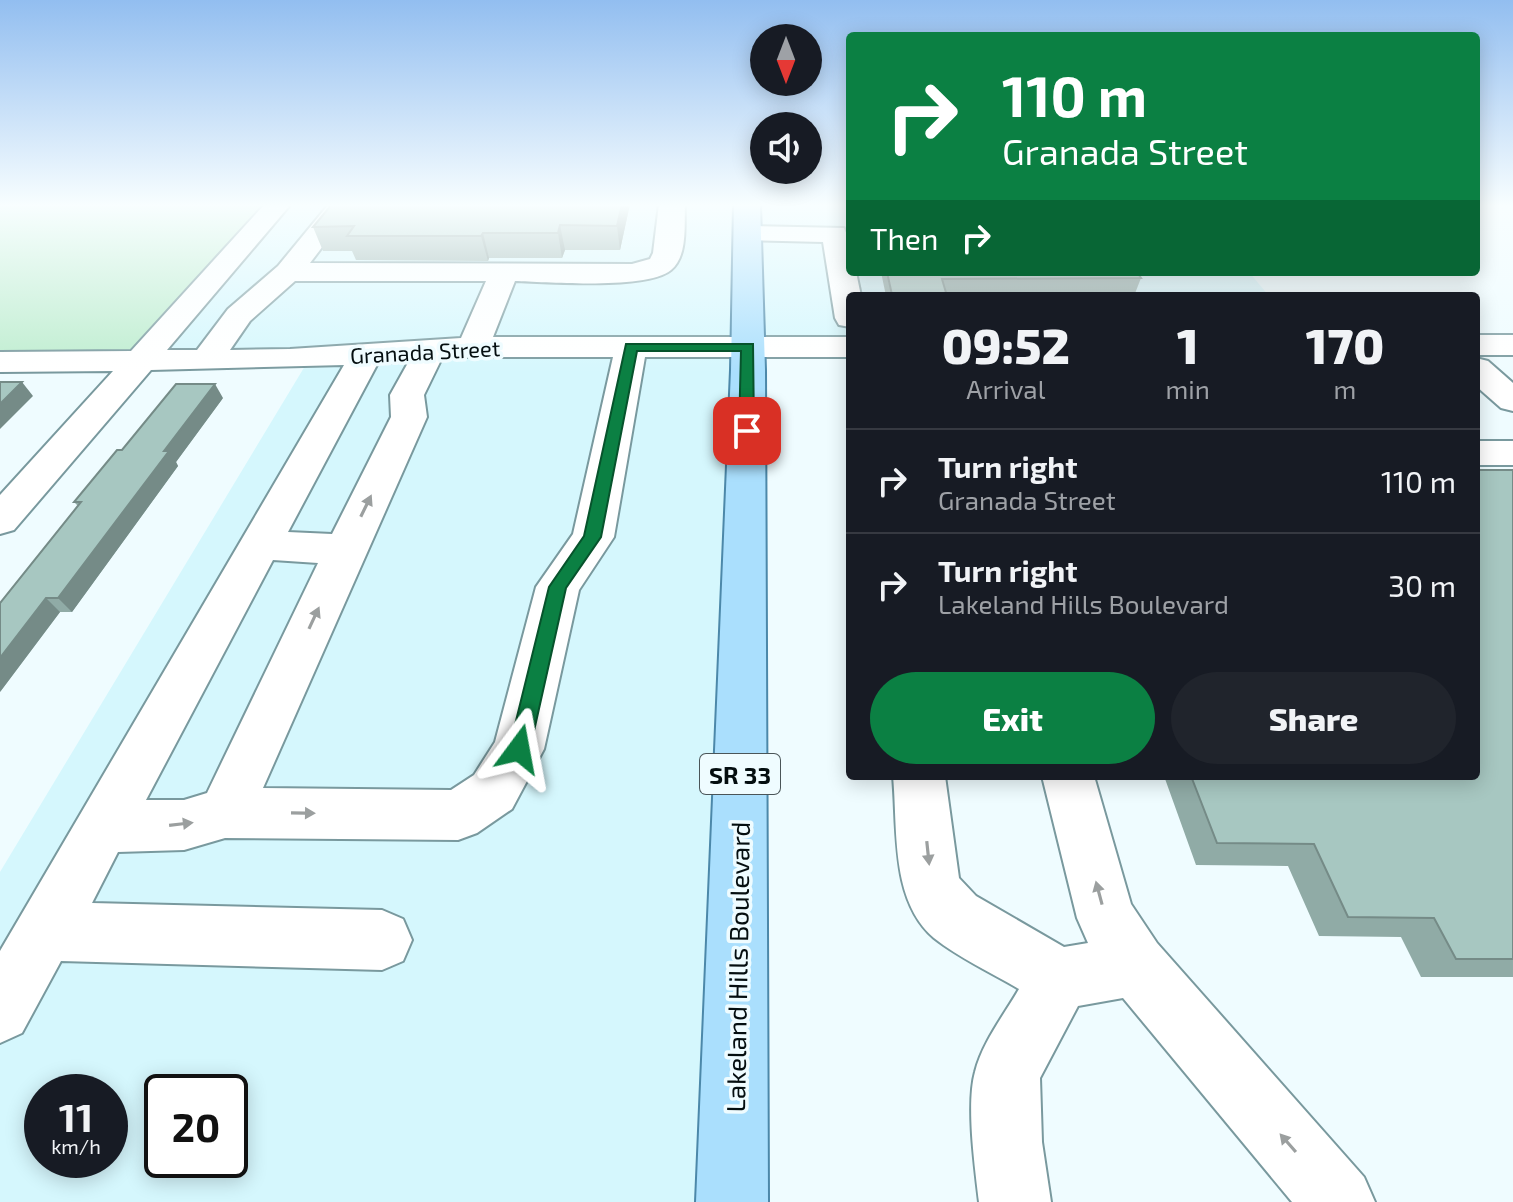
<!DOCTYPE html>
<html lang="en">
<head>
<meta charset="utf-8">
<style>
  body { margin:0; font-family:"Exo 2",sans-serif; background:#20242c; color:#f1f3f6; height:100vh; display:flex; flex-direction:column; font-size:30px; white-space:nowrap }
  * { box-sizing:border-box; margin:0 }
  p { font-size:26px; color:#9ea1a6 }
  .icon { flex:none; width:44px; height:44px; fill:none; stroke:currentColor; stroke-width:2; stroke-linecap:round; stroke-linejoin:round }
  .map { position:relative; flex:1; overflow:hidden }
  .sheet { position:absolute; left:846px; top:292px; width:634px; height:488px; display:flex; flex-direction:column; background:#171b24; border-radius:8px; box-shadow:0 4px 20px #0003 }
  .sheet>* { flex:none }
  .hud { position:absolute; left:846px; top:32px; width:634px; height:244px; border-radius:8px; box-shadow:0 4px 20px #0003; background:#0b8043; color:#fff; overflow:hidden }
  .needle { width:52px; rotate:180deg }
  .buttons { position:absolute; left:750px; top:24px; display:grid; gap:16px }
  .buttons a { display:grid; place-items:center; width:72px; height:72px; border-radius:50%; background:#171b24; box-shadow:0 4px 20px #0003; font-size:40px }
  .speed { position:absolute; left:24px; top:1074px; display:flex; gap:16px; font-size:40px; font-weight:700; text-align:center }
  .speed>* { display:grid; place-content:center; width:104px; height:104px; border-radius:50%; background:#171b24; box-shadow:0 4px 20px #0003; line-height:1 }
  .speed small { font-size:20px; font-weight:400 }
  .speed .limit { border:4px solid #111; border-radius:12px; background:#fff; color:#111 }
  .pin { position:absolute; display:grid; place-items:center; width:68px; height:68px; color:#fff; margin:-34px; border-radius:16px; box-shadow:0 4px 12px #0006 }
  .me { position:absolute; width:88px; margin:-44px; rotate:13deg; stroke-linejoin:round; filter:drop-shadow(0 0 6px #0008) }
  .turn { display:flex; align-items:center; gap:28px; height:168px; padding:0 24px; font-size:36px }
  .turn .icon { width:104px; height:104px; stroke-width:2.5 }
  .turn b { display:block; font-size:56px; line-height:68px }
  .then { display:flex; align-items:center; height:76px; padding:0 24px; background:#0003; gap:16px; font-size:30px }
  .eta { display:flex; justify-content:space-evenly; align-items:center; height:136px; text-align:center }
  .eta b { font-size:48px; font-weight:800; line-height:56px }
  .action { display:flex; gap:16px; margin-top:auto; padding:16px 24px }
  .action a { flex:1; height:92px; border-radius:48px; background:#0b8043; color:#fff; font-size:32px; font-weight:800; line-height:92px; text-align:center }
  .action a+a { background:#20242c; color:#f1f3f6 }
  ul { padding:0; list-style:none }
  li { display:flex; align-items:center; gap:24px; height:104px; padding:0 24px; border-top:2px solid #363941 }
  li div { flex:1 }
  li b { display:block; font-size:30px }
  li em { font-style:normal }
  .map>svg:first-child { display:block }
  .built { fill:#d5f7fd; fill-rule:evenodd }
  .green { fill:#beedcf }
  .lines { fill:none; stroke-linecap:round; stroke-linejoin:round }
  .minor-casing { stroke:#79999e; stroke-width:4 }
  .major-casing { stroke:#4c88a9; stroke-width:4 }
  .minor { fill:#fff; fill-rule:evenodd }
  .major { fill:#aadffd; fill-rule:evenodd }
  .wall { fill:#90aba6 }
  .shaded-wall { fill:#758b87 }
  .building { fill:#a7c7c1; stroke:#758b87; stroke-width:2 }
  .oneway { fill:#9b9f9f }
  .route { fill:#0b8043; stroke:#07532c; stroke-width:2 }
  .labels { text-anchor:middle; dominant-baseline:central; stroke-width:7; stroke-linejoin:round; paint-order:stroke }
  .far-street-label { font-size:22px; fill:#040e10; stroke:#effcff }
  .shield { fill:#effcff; stroke:#4a5558; stroke-width:2 }
  .shield-label { font-size:24px; font-weight:bold; fill:#040e10 }
  .street-label { font-size:26px; fill:#040e10; stroke:#effcff }
</style>
</head>
<body>
<div class="map">
<svg width="1513" height="1202" viewBox="0 0 1513 1202">
  <rect width="100%" height="100%" fill="#effcff"/>
  <g class="built">
    <polygon points="273,204 736,204 734,338 295,350 142,351"/>
    <polygon points="759,204 850,204 850,272 1249,272 1269,296 850,296 850,338 762,338"/>
    <path d="M463,356H734L700,1202H0V872L305,366ZM42,1092H110V1160H42ZM162,1092H230V1160H162Z"/>
  </g>
  <polygon class="green" points="0,204 273,204 142,351 0,353"/>
  <g class="lines">
    <defs>
      <g id="minor">
        <path d="M265,204H291L167,350H197L228,309L278,266L329,204H355L310,263L632,264L650,259L653,253L659,204H685C684,225 688,256 671,270C647,290 547,282 515,281L493,337H850V357H645L614,537L579,590L544,749L512,809L477,833L458,840L225,838L184,850L118,852L92,903L382,910L403,919L412,940L403,961L382,970L61,961L22,1033L0,1043V951L344,365L151,370L14,530L0,534V495L113,371L0,372V352L131,351ZM295,281H486L461,338L290,349L230,350L250,321ZM466,357H613L573,534L536,587L495,742L474,775L451,790L263,788L427,417L424,395L442,358ZM409,361L390,395L391,417L332,534L288,532L378,363ZM273,560L318,563L207,793L184,800H146Z"/>
        <polygon points="747,226 844,228 850,242 850,272 856,272 861,296 850,296 850,327 839,325 835,318 823,242 738,240 734,234 738,228"/>
        <rect x="1476" y="335" width="37" height="20"/>
        <polygon points="1476,358 1488,361 1513,383 1513,411 1501,408 1476,386"/>
        <rect x="1476" y="441" width="37" height="24"/>
        <path d="M893,776H945L959,878L976,896L1064,947L1088,943L1077,918L1042,776H1094L1131,904L1157,943L1364,1177L1375,1202H1292L1123,998L1078,1006L1040,1078L1042,1142L1051,1202H979C975,1168 966,1104 975,1072C982,1043 1004,1015 1019,989C992,973 959,958 934,938C890,900 898,829 893,776Z"/>
      </g>
      <polygon id="major" points="734,204 760,204 765,370 768,1202 696,1202 731,370"/>
    </defs>
    <use href="#minor" class="minor-casing"/>
    <use href="#major" class="major-casing"/>
    <use href="#minor" class="minor"/>
    <use href="#major" class="major"/>
  </g>
  <g class="wall">
    <polygon points="332,204 630,204 620,250 565,250 562,258 489,258 488,261 356,260 352,251 323,251 313,227"/>
    <polygon points="881,272 1137,272 1141,278 1134,296 886,296"/>
    <polygon points="223,398 176,462 178,466 72,612 60,612 0,692 78,506 74,502 122,450"/>
    <polygon points="1513,470 1513,977 1421,977 1401,937 1319,936 1288,866 1196,865 1164,776 1476,776"/>
  </g>
  <g class="shaded-wall">
    <polygon points="622,204 630,204 620,250 617,226"/>
    <polygon points="560,225 565,250 562,258 558,233"/>
    <polygon points="483,233 489,258 488,261 481,236"/>
    <polygon points="22,382 33,396 0,429 0,404"/>
    <polygon points="215,384 223,398 176,462 178,466 72,612 58,598 164,451"/>
    <polygon points="46,598 60,612 0,692 0,658"/>
  </g>
  <g class="building">
    <polygon points="332,204 622,204 617,226 560,225 558,233 483,233 481,236 347,236 354,226 313,227"/>
    <polygon points="887,272 1137,272 1141,278 942,279 947,296 892,295"/>
    <polygon points="0,382 22,382 0,404"/>
    <polygon points="176,384 215,384 164,451 169,451 58,598 46,598 0,658 0,603 81,502 74,502 117,450 122,450"/>
    <polygon points="1476,470 1513,470 1513,959 1456,959 1434,918 1348,917 1314,844 1217,843 1191,776 1476,776"/>
  </g>
  <defs><path id="oneway-solid" d="M-6-.8H1V-3.2L6.5 0L1 3.2V.8H-6Z" transform="scale(2)"/></defs>
  <g class="oneway">
    <use href="#oneway-solid" transform="translate(366 506) rotate(-64)"/>
    <use href="#oneway-solid" transform="translate(314 618) rotate(-65)"/>
    <use href="#oneway-solid" transform="translate(303 813) rotate(1)"/>
    <use href="#oneway-solid" transform="translate(181 824) rotate(-7)"/>
    <use href="#oneway-solid" transform="translate(928 853) rotate(84)"/>
    <use href="#oneway-solid" transform="translate(1099 893) rotate(-105)"/>
    <use href="#oneway-solid" transform="translate(1288 1143) rotate(-131)"/>
  </g>
  <linearGradient id="sky" x2="0" y2="1"><stop stop-color="#92bef0"/><stop offset="0.55" stop-color="#f8feff"/><stop offset="1" stop-color="#f8feff" stop-opacity="0"/></linearGradient>
  <rect width="1513" height="373" fill="url(#sky)"/>
  <polygon class="route" points="626,344 753,344 754,431 747,436 739,431 741,351 637,351 601,537 566,588 530,749 527,755 519,758 512,755 509,749 549,587 584,536"/>
  <g class="labels">
    <g class="far-street-label">
      <text transform="translate(425 351) rotate(-3)">Granada Street</text>
    </g>
    <rect class="shield" x="700" y="754" width="80" height="40" rx="6"/>
    <g class="shield-label">
      <text x="740" y="774">SR 33</text>
    </g>
    <g class="street-label">
      <text transform="translate(737 967) rotate(-89)">Lakeland Hills Boulevard</text>
    </g>
  </g>
</svg>
<div class="buttons">
<a><svg class="needle" viewBox="-14 -14 28 28"><path d="M0-13l5 13h-10z" fill="#e53935"/><path d="M0 13l5-13h-10z" fill="#9ea1a6"/></svg></a>
<a><svg class="icon" aria-label="sound" viewBox="0 0 24 24"><path d="M4 9h4l5-4v14l-5-4H4zM17 9q2 3 0 6"/></svg></a>
</div>
<div class="speed"><div>11<small>km/h</small></div><div class="limit">20</div></div>
<div class="pin" style="left:747px;top:431px;background:#d93025"><svg class="icon" aria-label="arrive" viewBox="0 0 24 24"><path d="M6 21V4h12l-3 4 3 4H6"/></svg></div>
<svg class="me" style="left:519px;top:749px" viewBox="-20 -20 40 40"><path d="M0-17L14 15 0 8-14 15z" fill="#0b8043" stroke="#fff" stroke-width="4"/></svg>
<div class="hud">
<div class="turn"><svg class="icon" aria-label="right" viewBox="0 0 24 24"><path d="M7 20v-9h11M14 6l5 5-5 5"/></svg><div><b>110 m</b>Granada Street</div></div>
<div class="then">Then<svg class="icon" aria-label="right" viewBox="0 0 24 24"><path d="M7 20v-9h11M14 6l5 5-5 5"/></svg></div>
</div>
<section class="sheet">
<div class="eta">
<div><b>09:52</b><p>Arrival</p></div>
<div><b>1</b><p>min</p></div>
<div><b>170</b><p>m</p></div>
</div>
<ul>
<li><svg class="icon" aria-label="right" viewBox="0 0 24 24"><path d="M7 20v-9h11M14 6l5 5-5 5"/></svg><div><b>Turn right</b><p>Granada Street</p></div><em>110 m</em></li>
<li><svg class="icon" aria-label="right" viewBox="0 0 24 24"><path d="M7 20v-9h11M14 6l5 5-5 5"/></svg><div><b>Turn right</b><p>Lakeland Hills Boulevard</p></div><em>30 m</em></li>
</ul>
<div class="action"><a>Exit</a><a>Share</a></div>
</section>
</div>
</body>
</html>
